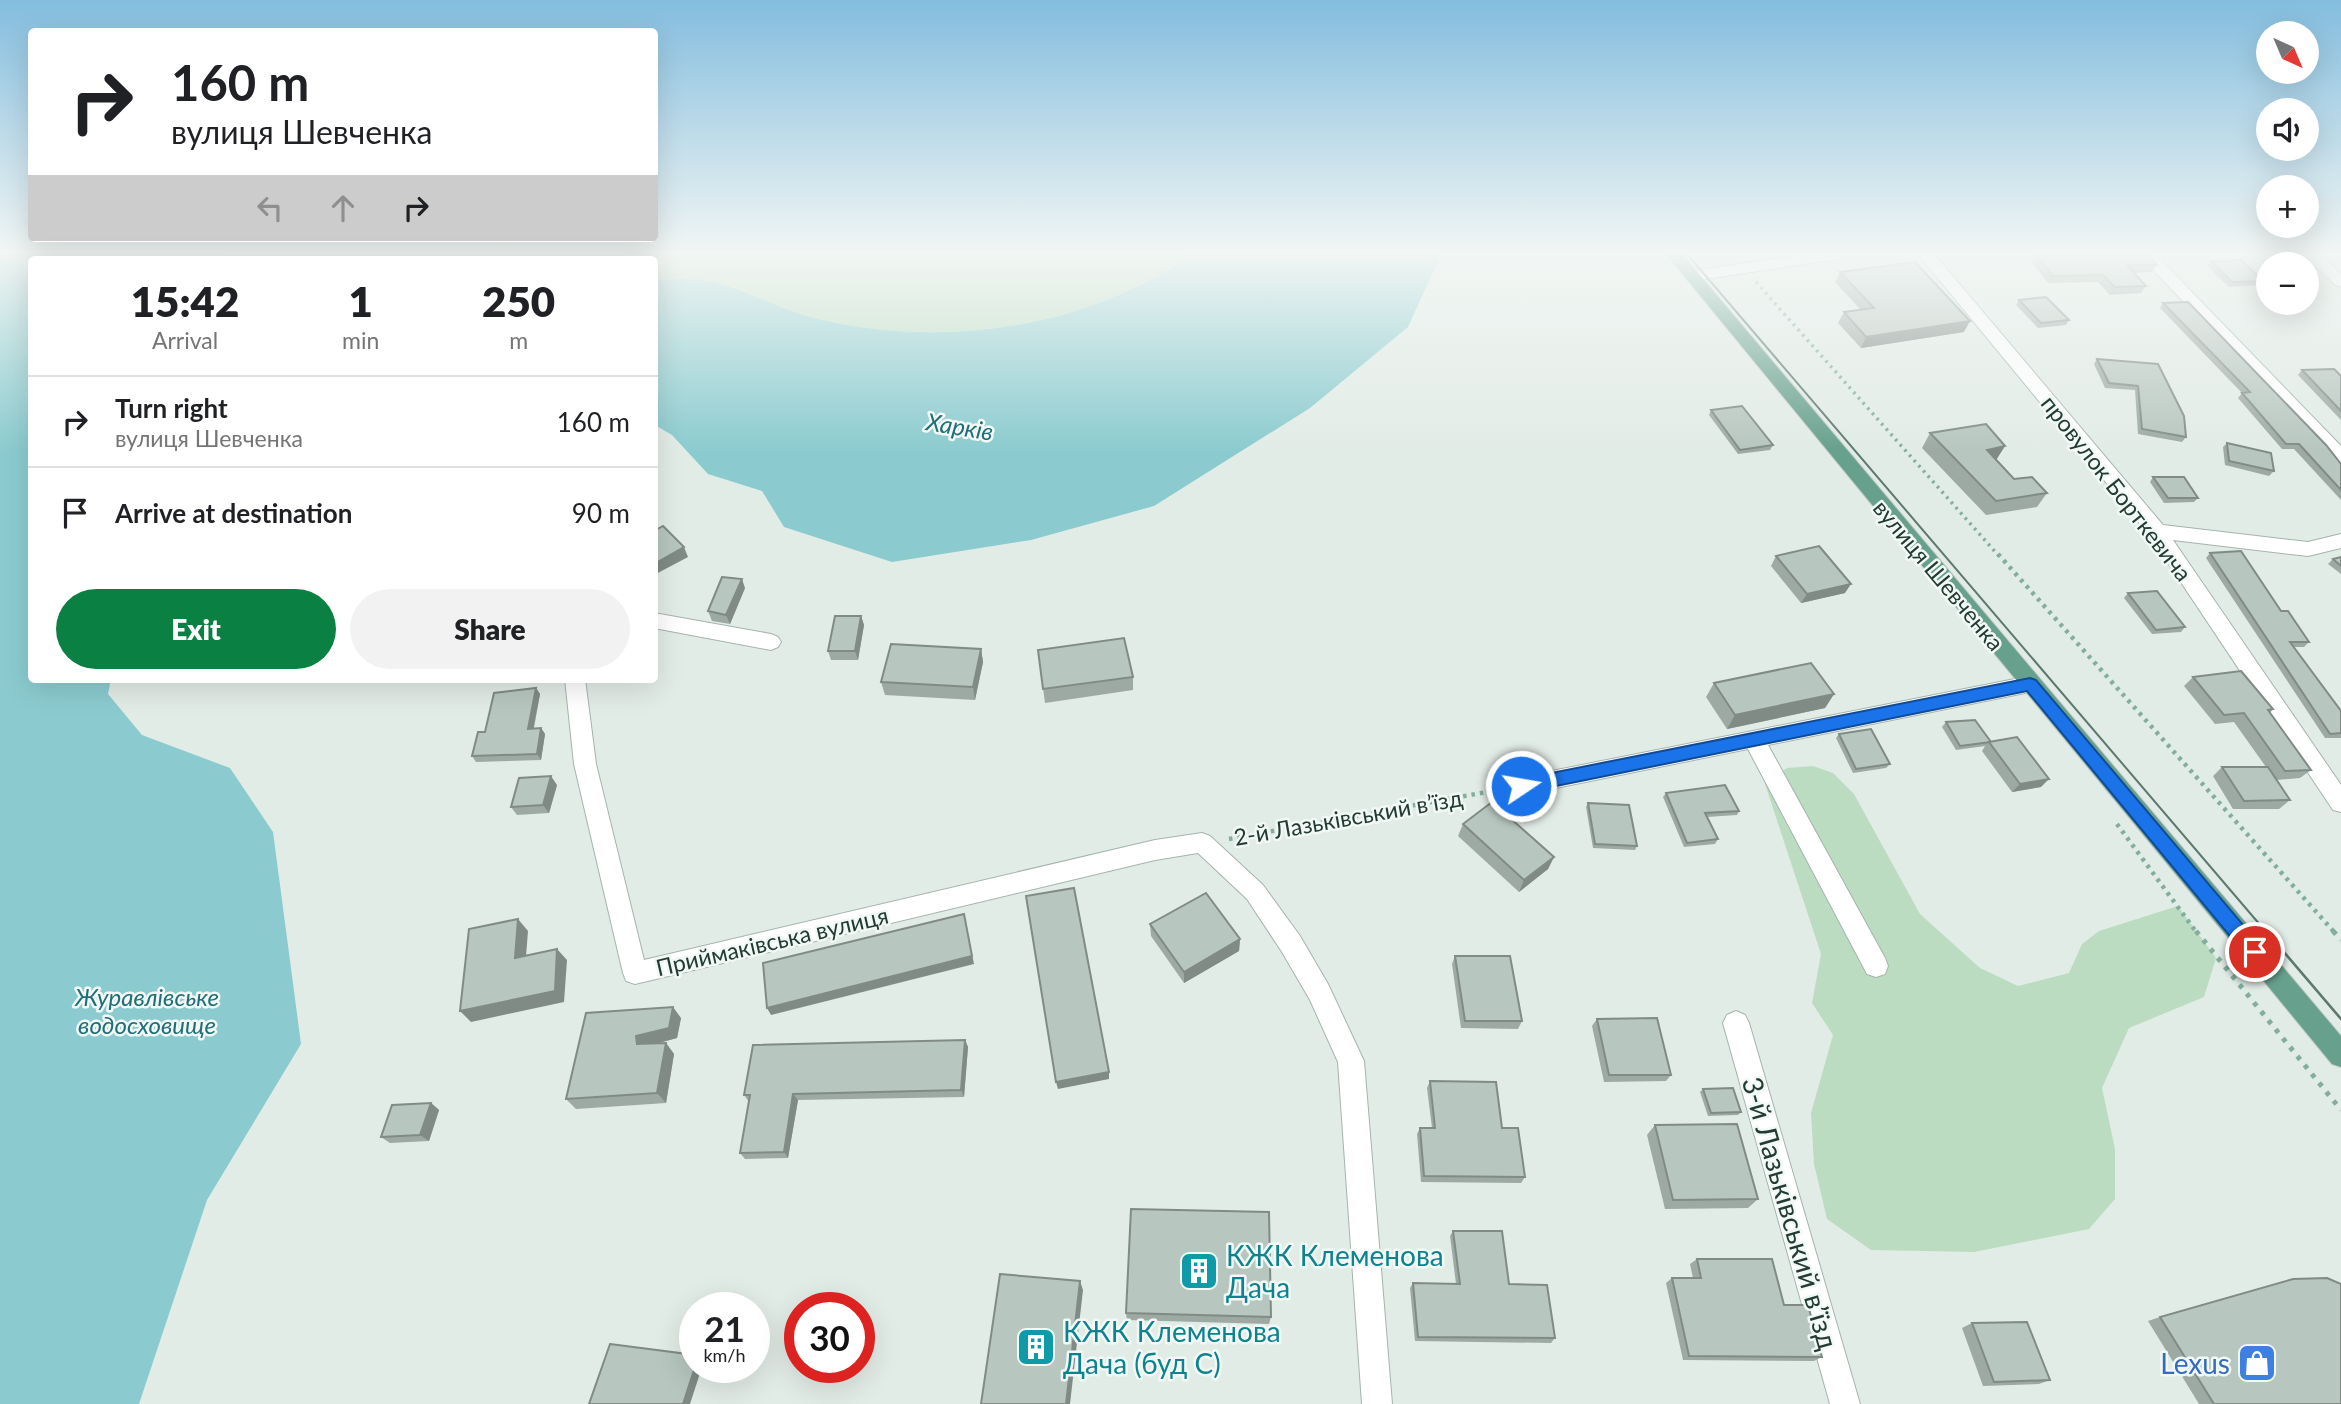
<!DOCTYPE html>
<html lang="en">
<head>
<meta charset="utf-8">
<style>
  body { margin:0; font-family:Lato,sans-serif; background:#f2f2f2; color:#202124; height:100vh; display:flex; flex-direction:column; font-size:26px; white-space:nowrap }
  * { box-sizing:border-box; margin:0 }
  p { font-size:23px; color:#757577 }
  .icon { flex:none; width:38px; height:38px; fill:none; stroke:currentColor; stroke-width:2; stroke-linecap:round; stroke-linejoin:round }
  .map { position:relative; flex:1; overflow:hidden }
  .panel { position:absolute; left:28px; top:256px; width:630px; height:427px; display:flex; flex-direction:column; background:#fff; border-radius:7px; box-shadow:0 7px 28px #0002 }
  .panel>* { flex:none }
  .hud { position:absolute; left:28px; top:28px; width:630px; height:214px; border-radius:7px; box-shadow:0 7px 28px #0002; background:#fff; color:#202124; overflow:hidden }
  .needle { width:46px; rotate:136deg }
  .tools { position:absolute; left:2256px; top:21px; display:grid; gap:14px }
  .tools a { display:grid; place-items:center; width:63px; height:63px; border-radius:50%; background:#fff; box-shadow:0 7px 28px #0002; font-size:35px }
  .speed { position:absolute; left:679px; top:1292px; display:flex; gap:14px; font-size:35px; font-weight:700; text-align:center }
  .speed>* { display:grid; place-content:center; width:91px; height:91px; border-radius:50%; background:#fff; box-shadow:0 7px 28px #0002; line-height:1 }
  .speed small { font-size:18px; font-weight:400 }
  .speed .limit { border:10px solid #d22; background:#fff; color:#111 }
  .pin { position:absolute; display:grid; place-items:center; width:60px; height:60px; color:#fff; margin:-30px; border:4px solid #fff; border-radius:50%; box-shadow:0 2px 7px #0007 }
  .me { position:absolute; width:77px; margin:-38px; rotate:78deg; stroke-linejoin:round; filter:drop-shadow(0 0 5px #0008) }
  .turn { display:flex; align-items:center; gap:24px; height:147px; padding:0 28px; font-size:32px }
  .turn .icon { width:91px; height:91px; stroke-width:2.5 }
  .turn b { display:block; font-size:49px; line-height:60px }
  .lanes { display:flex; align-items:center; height:66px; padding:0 28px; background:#0003; justify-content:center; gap:35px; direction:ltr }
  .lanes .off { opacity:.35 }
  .eta { display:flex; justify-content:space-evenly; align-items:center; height:119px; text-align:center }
  .eta b { font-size:42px; font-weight:800; line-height:49px }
  .primary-button { display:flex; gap:14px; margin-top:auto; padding:14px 28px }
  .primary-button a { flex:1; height:80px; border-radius:42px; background:#0b8043; color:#fff; font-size:28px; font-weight:800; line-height:80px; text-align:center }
  .primary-button a+a { background:#f2f2f2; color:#202124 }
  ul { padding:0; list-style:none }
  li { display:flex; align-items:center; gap:21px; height:91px; padding:0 28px; border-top:2px solid #e0e0e0 }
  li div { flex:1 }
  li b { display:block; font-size:26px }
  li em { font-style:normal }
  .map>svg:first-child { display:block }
  .green { fill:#bbdcc1 }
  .water { fill:#8bcbcf }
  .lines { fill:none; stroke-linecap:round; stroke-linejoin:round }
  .minor-casing { stroke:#a5b4ad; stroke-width:2 }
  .major-casing { stroke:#c1c8c6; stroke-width:2 }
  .path-far2 { stroke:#83ae9d; stroke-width:3.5; stroke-dasharray:2.5 4.5; stroke-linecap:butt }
  .path-far1 { stroke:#83ae9d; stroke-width:4.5; stroke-dasharray:3.5 5; stroke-linecap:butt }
  .path { stroke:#83ae9d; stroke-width:5; stroke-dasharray:4.5 7; stroke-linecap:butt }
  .minor { fill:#fff; fill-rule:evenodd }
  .major { fill:#67a08d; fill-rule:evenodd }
  .tram-far1 { stroke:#5d786e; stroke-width:2 }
  .tram { stroke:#5d786e; stroke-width:2.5 }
  .wall { fill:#9daaa4 }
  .shaded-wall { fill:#808b86 }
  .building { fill:#b7c6bf; stroke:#808b86; stroke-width:2 }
  .route { fill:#1a73e8; stroke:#114b97; stroke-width:2 }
  .labels { text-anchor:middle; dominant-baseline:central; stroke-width:5; stroke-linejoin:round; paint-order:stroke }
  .street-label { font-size:23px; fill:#223c33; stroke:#f2f8f5 }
  .water-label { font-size:24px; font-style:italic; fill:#1e6f77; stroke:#f2f8f5 }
  .near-street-label { font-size:28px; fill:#223c33; stroke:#f2f8f5 }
  .near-culture-label { font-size:28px; fill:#0d838f; stroke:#f2f8f5; text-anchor:start }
  .near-shop-label { font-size:28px; fill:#366cbe; stroke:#f2f8f5; text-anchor:end }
</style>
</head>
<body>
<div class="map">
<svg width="2341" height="1404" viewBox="0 0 2341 1404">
  <rect width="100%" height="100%" fill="#e2ece6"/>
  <g class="green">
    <path d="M222,254H1192C1085,330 939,349 814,318C788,312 763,302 738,292C727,288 714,282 703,280C687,279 670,280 655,280L654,259H225Z"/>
    <polygon points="1813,766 1833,773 1854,794 1920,914 1980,968 2018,986 2069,973 2082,944 2099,931 2178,906 2216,958 2204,997 2129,1028 2102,1088 2115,1149 2115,1199 2089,1229 1974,1252 1871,1250 1827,1219 1814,1164 1811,1113 1833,1035 1812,1003 1821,954 1765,784 1787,768"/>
  </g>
  <g class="water">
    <polygon points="0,254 222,254 225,259 32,259 32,679 111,679 108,694 142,735 230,768 273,832 301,1044 207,1200 139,1404 0,1404"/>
    <path d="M1192,254H1437L1439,259L1408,327L1310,408L1154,506L1031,540L892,562L784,527L762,491L708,474L672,435L655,425V280C672,280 691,278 708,281C744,288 777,309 814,318C940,349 1085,330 1192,254Z"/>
  </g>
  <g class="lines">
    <defs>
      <g id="minor">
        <polygon points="1806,254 1845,254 1837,259 1692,281 1684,276 1692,271"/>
        <polygon points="1918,254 1934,254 2163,525 2308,542 2341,534 2341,548 2308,556 2173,540 2341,785 2341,812 2333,810 2150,536"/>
        <polygon points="2138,254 2155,254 2341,446 2341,463 2335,461"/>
        <polygon points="2303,254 2320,254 2341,274 2341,287 2335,285"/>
        <polygon points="654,613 771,634 778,637 781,642 778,647 771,650 654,628"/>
        <polygon points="2030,676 2037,678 2040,684 2037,690 2030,692 1768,745 1885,958 1888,966 1885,974 1876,977 1867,974 1748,749 1521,795 1513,792 1510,786 1513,780 1521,777"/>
        <polygon points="565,679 585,679 596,764 644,960 1155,840 1202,833 1210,836 1263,885 1300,936 1328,984 1364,1061 1392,1404 1362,1404 1338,1062 1310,1000 1282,952 1247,899 1198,853 1155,860 635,984 626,981 623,973 574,764"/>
        <polygon points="1736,1011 1745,1015 1749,1023 1860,1404 1830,1404 1723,1023 1727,1015"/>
      </g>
      <polygon id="major" points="1666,254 1682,254 2341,1036 2341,1067 2332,1064"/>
    </defs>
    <use href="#minor" class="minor-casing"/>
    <use href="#major" class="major-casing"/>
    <polyline class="path-far2" points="1756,282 1999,556"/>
    <g class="path-far1">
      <polyline points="1998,554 2335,933"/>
      <polyline points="2117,824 2197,933"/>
      <polyline points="1229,839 1503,789"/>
    </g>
    <g class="path">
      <polyline points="2196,931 2341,1110"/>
      <polyline points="2333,931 2341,940"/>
    </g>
    <use href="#minor" class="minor"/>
    <use href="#major" class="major"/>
    <polyline class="tram-far1" points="1687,254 2267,933"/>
    <polyline class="tram" points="2266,931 2341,1019"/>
  </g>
  <g class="wall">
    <polygon points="2035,254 2147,254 2157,265 2152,272 2134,273 2146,286 2141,293 2110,295 2098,282 2048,283 2031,261"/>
    <polygon points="2211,261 2263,281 2259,285 2229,287 2207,266"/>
    <polygon points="1840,272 1964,332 1861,348 1838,323 1844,312 1860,309 1835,282"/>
    <polygon points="2019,300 2069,320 2066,325 2038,328 2016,305"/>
    <polygon points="2163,303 2341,464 2341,500 2294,449 2282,449 2238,398 2242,393 2160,308"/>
    <polygon points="2097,359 2158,364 2186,437 2182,442 2138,434 2135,390 2105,388 2094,364"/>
    <polygon points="2302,370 2341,376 2341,420 2298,375"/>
    <polygon points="1711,410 1773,445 1770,450 1738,454 1709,415"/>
    <polygon points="1930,433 2005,446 1996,460 2014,479 2047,493 2037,507 1986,515 1922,448"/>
    <polygon points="2227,443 2274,471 2269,476 2225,465 2223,447"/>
    <polygon points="2153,477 2198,498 2194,502 2164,503 2150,482"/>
    <polygon points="2210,553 2281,611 2309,642 2304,647 2293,647 2341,711 2341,738 2325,738 2206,558"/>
    <polygon points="1776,556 1845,593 1801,603 1771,566"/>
    <polygon points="2341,557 2341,574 2328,564 2333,559"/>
    <polygon points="745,588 730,624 712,621 708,611"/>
    <polygon points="2128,593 2185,627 2181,632 2152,634 2124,598"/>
    <polygon points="861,616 864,625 858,660 831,660 828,651"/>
    <polygon points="981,649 983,662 975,700 885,695 881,682"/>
    <polygon points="1038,650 1133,677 1133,690 1045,703"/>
    <polygon points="2193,677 2273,709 2270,713 2311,770 2300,778 2276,780 2290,800 2279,809 2233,809 2213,776 2222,767 2266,767 2234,722 2215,724 2184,686"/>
    <polygon points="1714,683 1834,694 1825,708 1727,729 1706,697"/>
    <polygon points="536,688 540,694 534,728 541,728 545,734 541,760 476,762 472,756 485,732"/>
    <polygon points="1946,722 1991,741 2041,787 2012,792 1982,751 1985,746 1956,750 1942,727"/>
    <polygon points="1839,734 1890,764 1886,768 1853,773 1836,738"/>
    <polygon points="557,785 549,813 517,815 511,807"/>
    <polygon points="1666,793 1739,811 1737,815 1707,817 1718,839 1715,844 1684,847 1663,797"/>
    <polygon points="1588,803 1637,846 1635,850 1593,848 1586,807"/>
    <polygon points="1463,824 1554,857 1548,869 1519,892 1458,836"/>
    <polygon points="1150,924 1240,939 1239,951 1184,983 1151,936"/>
    <polygon points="1455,956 1522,1021 1518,1029 1461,1028 1452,964"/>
    <polygon points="681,1018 677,1038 658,1043 666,1043 674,1054 666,1103 576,1109 566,1099"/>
    <polygon points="1597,1019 1671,1075 1666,1081 1604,1082 1592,1026"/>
    <polygon points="965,1040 968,1047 964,1097 798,1100 788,1158 745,1159 740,1153 749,1102 744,1095"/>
    <polygon points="1430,1081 1502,1128 1525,1177 1521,1183 1421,1182 1417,1134 1420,1128 1432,1128 1427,1088"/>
    <polygon points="1703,1089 1741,1112 1738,1115 1708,1116 1700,1092"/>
    <polygon points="431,1103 439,1110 429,1141 390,1143 381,1137"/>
    <polygon points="1655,1125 1758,1199 1748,1208 1665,1209 1647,1135"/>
    <polygon points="1453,1231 1509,1284 1555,1338 1551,1343 1415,1341 1410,1288 1413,1283 1456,1284 1450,1236"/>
    <polygon points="1697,1259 1784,1305 1822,1357 1814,1361 1683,1360 1666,1283 1672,1278 1693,1278 1690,1264"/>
    <polygon points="1126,1313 1271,1317 1269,1324 1127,1320"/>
    <polygon points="2160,1317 2341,1404 2199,1404 2148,1321"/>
    <polygon points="1972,1323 2050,1380 2039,1384 1983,1386 1962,1328"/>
  </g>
  <g class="shaded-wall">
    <polygon points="1970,321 1964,332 1861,348 1866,337"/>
    <polygon points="2005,446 1996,460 1987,450"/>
    <polygon points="684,547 688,557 654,575 654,564"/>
    <polygon points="742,579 745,588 730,624 726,615"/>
    <polygon points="1851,584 1845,593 1801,603 1807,594"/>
    <polygon points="861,616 864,625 858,660 855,651"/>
    <polygon points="981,649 983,662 975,700 973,687"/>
    <polygon points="536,688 540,694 532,735 528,729"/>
    <polygon points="1834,694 1825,708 1727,729 1735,715"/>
    <polygon points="541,728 545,734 541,760 537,754"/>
    <polygon points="551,776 557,785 549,813 543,805"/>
    <polygon points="2049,779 2041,787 2012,792 2020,784"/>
    <polygon points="1554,857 1548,869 1519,892 1524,880"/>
    <polygon points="964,914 974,964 771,1015 767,1008"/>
    <polygon points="518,919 528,931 525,969 515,958"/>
    <polygon points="1240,939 1239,951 1184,983 1184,972"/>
    <polygon points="557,949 567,960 564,1002 471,1022 460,1011"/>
    <polygon points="673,1007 681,1018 677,1038 644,1047 637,1044 636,1036"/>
    <polygon points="965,1040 968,1047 964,1097 961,1090"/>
    <polygon points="666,1043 674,1054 666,1103 657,1093"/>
    <polygon points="1109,1072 1109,1079 1058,1089 1056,1082"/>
    <polygon points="793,1094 798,1100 788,1158 784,1152"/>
    <polygon points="431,1103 439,1110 429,1141 420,1135"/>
    <polygon points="1080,1281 1083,1290 1070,1404 1066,1404"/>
    <polygon points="695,1367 702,1367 690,1404 683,1404"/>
  </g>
  <g class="building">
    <polygon points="2036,254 2147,254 2157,265 2127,265 2146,286 2115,287 2103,275 2053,276"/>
    <polygon points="2241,260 2263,281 2232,282 2211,261"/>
    <polygon points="1915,262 1970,321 1866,337 1844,312 1874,308 1840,272"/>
    <polygon points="2046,297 2069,320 2041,323 2019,300"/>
    <polygon points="2188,302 2326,445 2341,464 2341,490 2299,444 2286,444 2242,393 2250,392 2163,303"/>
    <polygon points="2097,359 2158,364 2184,416 2186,437 2142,429 2138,386 2109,383"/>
    <polygon points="2334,369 2341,376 2341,411 2302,370"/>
    <polygon points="1742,406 1773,445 1740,450 1711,410"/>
    <polygon points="1986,424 2005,446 1987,450 2014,479 2032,477 2047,493 1996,501 1930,433"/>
    <polygon points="2227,443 2271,453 2274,471 2229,461"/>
    <polygon points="2153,477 2184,477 2198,498 2168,498"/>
    <polygon points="663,526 684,547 654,564 654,531"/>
    <polygon points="1819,546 1851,584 1807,594 1776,556"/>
    <polygon points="2241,551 2281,611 2288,611 2309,642 2290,642 2341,711 2341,733 2330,734 2210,553"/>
    <polygon points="2341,557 2341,566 2333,559"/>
    <polygon points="722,577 742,579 726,615 708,611"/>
    <polygon points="2157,591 2185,627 2156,630 2128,593"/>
    <polygon points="835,616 861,616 855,651 828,651"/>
    <polygon points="1124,638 1133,677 1043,689 1038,650"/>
    <polygon points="891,644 981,649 973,687 881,682"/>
    <polygon points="1811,663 1834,694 1735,715 1714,683"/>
    <polygon points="2241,671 2273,709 2268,710 2311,770 2285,771 2244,713 2224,715 2193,677"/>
    <polygon points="536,688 528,729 541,728 537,754 472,756 478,732 485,732 494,693"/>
    <polygon points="1975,720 1991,742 1960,746 1946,722"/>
    <polygon points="1871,729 1890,764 1856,769 1839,734"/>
    <polygon points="2017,737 2049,779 2020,784 1989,742"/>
    <polygon points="2222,767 2268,767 2290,800 2244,801"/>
    <polygon points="551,776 543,805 511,807 519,778"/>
    <polygon points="1725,785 1739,811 1705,813 1718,839 1687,843 1666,793"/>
    <polygon points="1492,802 1554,857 1524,880 1463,824"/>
    <polygon points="1588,803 1629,805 1637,846 1595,844"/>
    <polygon points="1074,888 1109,1072 1056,1082 1026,896"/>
    <polygon points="1206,893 1240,939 1184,972 1150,924"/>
    <polygon points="964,914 972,956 767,1008 763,963"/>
    <polygon points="518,919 515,958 557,949 555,991 460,1011 469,929"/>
    <polygon points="1455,956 1510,956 1522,1021 1465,1021"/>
    <polygon points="673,1007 669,1028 636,1036 637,1044 666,1043 657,1093 566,1099 586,1013"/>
    <polygon points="1657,1018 1671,1075 1609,1075 1597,1019"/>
    <polygon points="965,1040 961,1090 793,1094 784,1152 740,1153 750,1095 744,1095 753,1045"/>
    <polygon points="1430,1081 1496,1082 1502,1128 1518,1128 1525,1177 1424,1176 1420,1128 1435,1128"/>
    <polygon points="1733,1088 1741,1112 1711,1113 1703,1089"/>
    <polygon points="431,1103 420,1135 381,1137 392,1105"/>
    <polygon points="1737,1124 1758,1199 1673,1200 1655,1125"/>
    <polygon points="1131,1209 1269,1212 1271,1317 1126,1313"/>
    <polygon points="1453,1231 1502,1231 1509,1284 1547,1285 1555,1338 1418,1337 1413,1283 1460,1284"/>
    <polygon points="1697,1259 1772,1259 1784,1305 1808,1305 1822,1357 1689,1356 1672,1278 1701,1278"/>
    <polygon points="1000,1274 1080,1281 1066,1404 981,1404"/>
    <polygon points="2327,1278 2341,1284 2341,1404 2214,1404 2160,1317 2293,1279"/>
    <polygon points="2027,1322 2050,1380 1994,1382 1972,1323"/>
    <polygon points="610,1344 695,1355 695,1367 683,1404 589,1404"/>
  </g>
  <linearGradient id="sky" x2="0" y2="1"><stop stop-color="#83bdde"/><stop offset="0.56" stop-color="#f2f6f4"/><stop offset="1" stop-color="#f2f6f4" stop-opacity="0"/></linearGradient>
  <rect width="2341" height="451" fill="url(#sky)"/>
  <polygon class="route" points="2030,678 2036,680 2261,946 2264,952 2261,958 2248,958 2027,691 1521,793 1513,786 1521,779"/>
  <defs>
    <symbol id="building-square" viewBox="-11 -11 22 22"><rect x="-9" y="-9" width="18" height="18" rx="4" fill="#0f9aa8" stroke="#f2f8f5"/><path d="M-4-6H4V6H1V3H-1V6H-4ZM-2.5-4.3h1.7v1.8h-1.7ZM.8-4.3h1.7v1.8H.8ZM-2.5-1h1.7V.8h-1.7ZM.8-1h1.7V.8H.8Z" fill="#fff"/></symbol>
    <symbol id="shop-square" viewBox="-11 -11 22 22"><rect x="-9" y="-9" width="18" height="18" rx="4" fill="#3f7fe0" stroke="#f2f8f5"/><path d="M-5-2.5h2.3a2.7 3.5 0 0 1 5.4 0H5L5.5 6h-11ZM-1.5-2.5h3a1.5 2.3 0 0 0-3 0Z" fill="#fff"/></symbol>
  </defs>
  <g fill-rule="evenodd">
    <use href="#building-square" x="1177" y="1249" width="44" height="44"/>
    <use href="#building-square" x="1014" y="1325" width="44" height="44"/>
    <use href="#shop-square" x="2235" y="1341" width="44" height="44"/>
  </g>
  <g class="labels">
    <g class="street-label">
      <text transform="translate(2117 488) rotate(52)">провулок Борткевича</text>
      <text transform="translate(1939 575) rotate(50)">вулиця Шевченка</text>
      <text transform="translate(1348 817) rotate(-10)">2-й Лазьківський в’їзд</text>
      <text transform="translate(772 941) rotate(-13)">Приймаківська вулиця</text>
    </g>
    <g class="water-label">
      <text transform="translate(960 426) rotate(9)">Харків</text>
      <text x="147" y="996">Журавлівське<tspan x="147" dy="28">водосховище</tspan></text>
    </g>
    <g class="near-street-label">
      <text transform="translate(1791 1213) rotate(74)">3-й Лазьківський в’їзд</text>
    </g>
    <g class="near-culture-label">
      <text x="1226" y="1255">КЖК Клеменова<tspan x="1226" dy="32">Дача</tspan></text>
      <text x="1063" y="1331">КЖК Клеменова<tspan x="1063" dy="32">Дача (буд С)</tspan></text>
    </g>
    <g class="near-shop-label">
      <text x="2230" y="1363">Lexus</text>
    </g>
  </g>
</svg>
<div class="tools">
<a><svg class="needle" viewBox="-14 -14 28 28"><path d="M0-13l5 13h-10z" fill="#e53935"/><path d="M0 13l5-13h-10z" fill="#757577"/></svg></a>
<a><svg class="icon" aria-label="sound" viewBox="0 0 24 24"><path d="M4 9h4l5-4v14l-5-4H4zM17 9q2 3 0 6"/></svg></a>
<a>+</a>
<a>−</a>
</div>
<div class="speed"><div>21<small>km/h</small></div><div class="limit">30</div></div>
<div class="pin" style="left:2255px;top:952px;background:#d93025"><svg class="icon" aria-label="arrive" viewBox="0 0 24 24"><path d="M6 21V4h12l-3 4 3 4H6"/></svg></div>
<svg class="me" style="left:1521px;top:786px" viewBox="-20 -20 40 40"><circle r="17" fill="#1a73e8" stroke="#fff" stroke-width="3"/><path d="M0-11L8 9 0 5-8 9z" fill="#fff"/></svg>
<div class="hud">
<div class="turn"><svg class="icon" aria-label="right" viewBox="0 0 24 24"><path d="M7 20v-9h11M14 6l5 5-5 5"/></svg><div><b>160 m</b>вулиця Шевченка</div></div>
<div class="lanes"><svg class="icon off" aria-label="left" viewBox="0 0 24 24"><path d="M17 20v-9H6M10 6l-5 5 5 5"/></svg><svg class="icon off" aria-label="ahead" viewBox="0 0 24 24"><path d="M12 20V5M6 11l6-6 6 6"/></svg><svg class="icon" aria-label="right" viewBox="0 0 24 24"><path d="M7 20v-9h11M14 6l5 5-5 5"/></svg></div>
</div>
<section class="panel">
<div class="eta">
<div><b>15:42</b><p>Arrival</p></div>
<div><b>1</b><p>min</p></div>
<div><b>250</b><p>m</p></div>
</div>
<ul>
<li><svg class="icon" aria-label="right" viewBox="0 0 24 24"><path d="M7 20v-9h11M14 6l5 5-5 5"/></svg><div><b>Turn right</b><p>вулиця Шевченка</p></div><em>160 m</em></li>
<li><svg class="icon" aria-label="arrive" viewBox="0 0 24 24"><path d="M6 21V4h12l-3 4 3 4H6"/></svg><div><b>Arrive at destination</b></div><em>90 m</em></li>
</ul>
<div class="primary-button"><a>Exit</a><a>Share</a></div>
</section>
</div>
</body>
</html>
